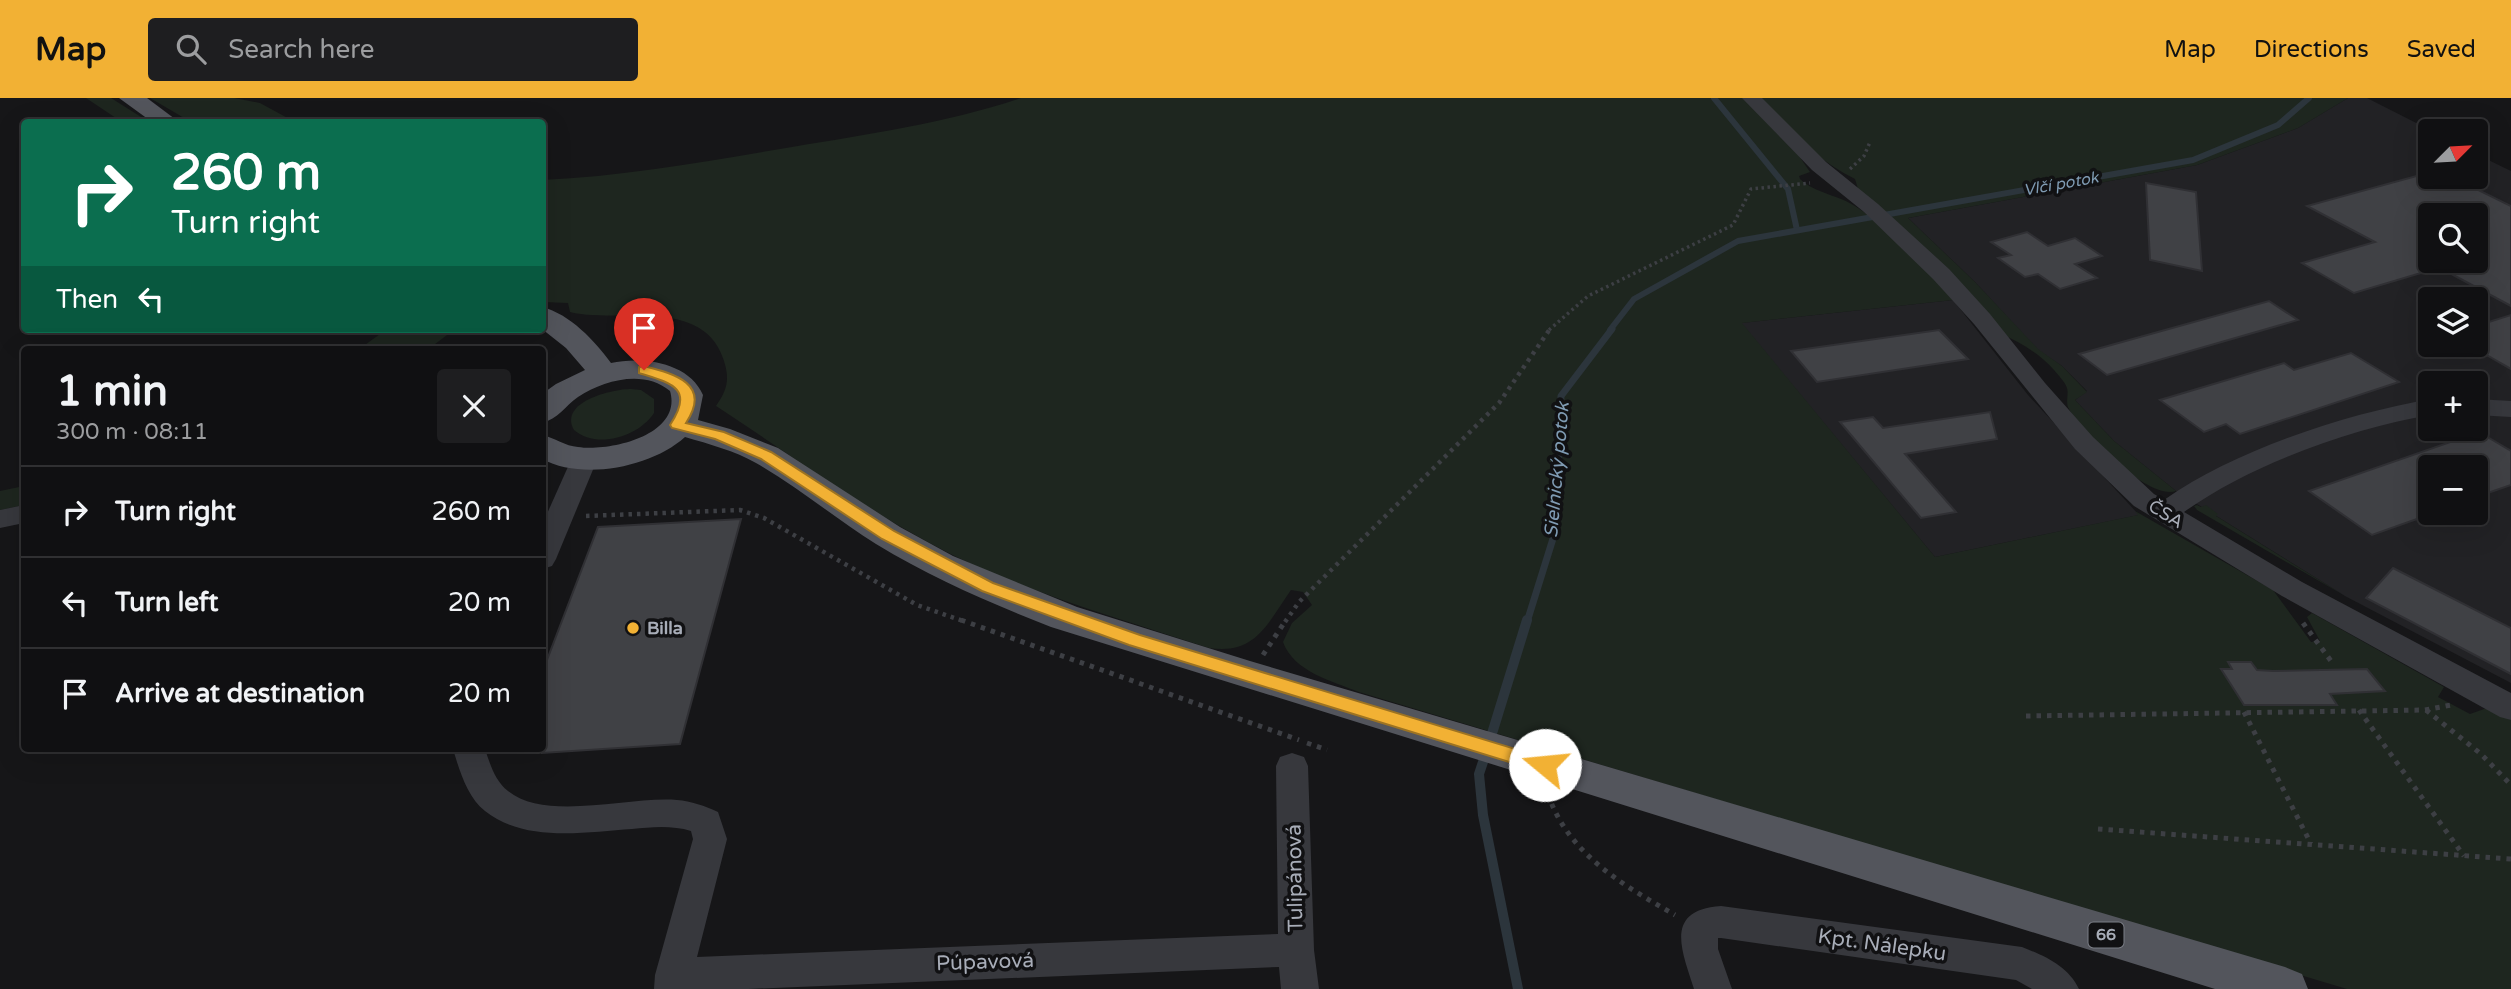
<!DOCTYPE html>
<html lang="en">
<head>
<meta charset="utf-8">
<style>
  body { margin:0; font-family:"Varela Round",sans-serif; background:#1e1e20; color:#f1f3f6; height:100vh; display:flex; flex-direction:column; font-size:26px; white-space:nowrap }
  * { box-sizing:border-box; margin:0 }
  p { font-size:23px; color:#9c9d9f }
  .icon { flex:none; width:38px; height:38px; fill:none; stroke:currentColor; stroke-width:2; stroke-linecap:round; stroke-linejoin:round }
  .map { position:relative; flex:1; overflow:hidden }
  .sheet { position:absolute; left:21px; top:248px; width:525px; height:406px; display:flex; flex-direction:column; background:#101012; border-radius:7px; box-shadow:0 7px 28px #0002,0 0 0 2px #303032 }
  .sheet>* { flex:none }
  .top-card { position:absolute; left:21px; top:21px; width:525px; height:214px; border-radius:7px; box-shadow:0 7px 28px #0002,0 0 0 2px #303032; background:#0b6e4f; color:#fff; overflow:hidden }
  .needle { width:46px; rotate:66deg }
  .fabs { position:absolute; left:2418px; top:21px; display:grid; gap:14px }
  .fabs a { display:grid; place-items:center; width:70px; height:70px; border-radius:7px; background:#101012; box-shadow:0 7px 28px #0002,0 0 0 2px #303032; font-size:35px }
  .pin { position:absolute; display:grid; place-items:center; width:60px; height:60px; color:#fff; margin:-72px -30px; border-radius:50% 50% 50% 0; rotate:-45deg; box-shadow:0 0 7px #0007 }
  .pin .icon { rotate:45deg }
  .me { position:absolute; width:77px; margin:-38px; rotate:287deg; stroke-linejoin:round; filter:drop-shadow(0 0 5px #0008) }
  .turn { display:flex; align-items:center; gap:24px; height:147px; padding:0 35px; font-size:32px }
  .turn .icon { width:91px; height:91px; stroke-width:2.5 }
  .turn b { display:block; font-size:49px; line-height:60px }
  .then { display:flex; align-items:center; height:66px; padding:0 35px; background:#0003; gap:14px; font-size:26px }
  .round { display:grid; place-items:center; flex:none; width:74px; height:74px; border-radius:7px; background:#1e1e20 }
  .overview { display:flex; align-items:center; justify-content:space-between; height:119px; padding:0 35px }
  h1 { font-size:42px; font-weight:800; line-height:52px }
  ul { padding:0; list-style:none }
  li { display:flex; align-items:center; gap:21px; height:91px; padding:0 35px; border-top:2px solid #303032 }
  li div { flex:1 }
  li b { display:block; font-size:26px }
  li em { font-style:normal }
  header { display:flex; align-items:center; gap:42px; box-sizing:border-box; height:98px; padding:0 35px; background:#f2b134; color:#111 }
  header strong { font-size:33px }
  nav { display:flex; gap:38px; margin-inline-start:auto; font-size:24px }
  .search { width:490px; height:63px; background:#1e1e20; display:flex; align-items:center; gap:18px; box-sizing:border-box; padding:0 24px; border-radius:7px; color:#9c9d9f; font-size:26px }
  .map>svg:first-child { display:block }
  .built { fill:#222225; fill-rule:evenodd }
  .green { fill:#1e261f }
  .lines { fill:none; stroke-linecap:round; stroke-linejoin:round }
  .stream-far2 { stroke:#2c353c; stroke-width:6 }
  .stream-far1 { stroke:#2c353c; stroke-width:7 }
  .stream { stroke:#2c353c; stroke-width:10 }
  .building { fill:#404145; stroke:#303034; stroke-width:2; fill-rule:evenodd }
  .path-far2 { stroke:#3d3f44; stroke-width:3.5; stroke-dasharray:2.5 3.5; stroke-linecap:butt }
  .path-far1 { stroke:#3d3f44; stroke-width:4.5; stroke-dasharray:3.5 5; stroke-linecap:butt }
  .path { stroke:#3d3f44; stroke-width:5; stroke-dasharray:4.5 6; stroke-linecap:butt }
  .minor { fill:#37383d; fill-rule:evenodd }
  .major { fill:#53555c; fill-rule:evenodd }
  .route { fill:#f2b134; stroke:#9d7322; stroke-width:2 }
  .poi-dot { fill:#f2b134; stroke:#111113; stroke-width:2.5 }
  .labels { text-anchor:middle; dominant-baseline:central; stroke-width:7; stroke-linejoin:round; paint-order:stroke }
  .far-water-label { font-size:16px; font-style:italic; fill:#7f9bb3; stroke:#111113 }
  .shield { fill:#111113; stroke:#7b7e86; stroke-width:2 }
  .shield-label { font-size:16px; font-weight:bold; fill:#a8adb8 }
  .street-label { font-size:18px; fill:#a8adb8; stroke:#111113 }
  .poi-label { font-size:18px; font-weight:bold; fill:#a8adb8; stroke:#111113; text-anchor:start }
  .water-label { font-size:19px; font-style:italic; fill:#7f9bb3; stroke:#111113 }
  .near-street-label { font-size:21px; fill:#a8adb8; stroke:#111113 }
</style>
</head>
<body>
<header>
<strong>Map</strong>
<div class="search"><svg class="icon" aria-label="search" viewBox="0 0 24 24"><circle cx="10" cy="10" r="6"/><path d="M15 15l6 6"/></svg>Search here</div>
<nav><a>Map</a><a>Directions</a><a>Saved</a></nav>
</header>
<div class="map">
<svg width="2511" height="891" viewBox="0 0 2511 891">
  <rect width="100%" height="100%" fill="#161618"/>
  <g class="built">
    <path d="M2348,0H2367L2432,33L2431,79H2476V56L2511,73V585L2345,498L2176,393L2114,343L2075,302L2087,293L2062,268L2038,252L1975,184L1908,120L2197,67L2298,30ZM2431,117H2476V163H2431ZM2431,201H2476V247H2431ZM2431,285H2476V331H2431ZM2431,369H2476V415H2431Z"/>
    <polygon points="1953,202 2028,297 2139,417 1935,459 1741,225"/>
  </g>
  <g class="green">
    <polygon points="86,0 111,0 149,24 122,24"/>
    <polygon points="150,0 234,0 260,5 295,24 191,24"/>
    <path d="M1021,0H1743L1799,58L1810,74L1799,78L1800,81C1816,96 1840,97 1858,110C1892,132 1926,172 1953,202L1742,225L1935,459L2138,417L2135,413L2273,492L2311,544L2320,543L2307,519L2312,515L2444,589L2438,599L2470,616L2487,610L2511,622V891H2347L1359,594C1332,583 1294,574 1283,544L1292,525L1312,507L1303,494L1291,492C1267,526 1256,557 1209,550C1134,525 1056,503 983,471C892,432 799,362 716,308C727,292 730,282 724,263C704,198 619,226 570,214L568,205L543,204L542,82C627,78 708,63 792,49C869,36 947,25 1021,0Z"/>
    <path d="M1757,0H2348L2298,30L2197,67L1908,120L1975,184L2038,251L2062,268L2087,294L2075,302L2114,343L2176,393C2149,403 2081,335 2069,311C2065,305 2069,296 2067,290C2065,284 2058,277 2054,272C2040,256 2020,244 2001,236L1859,94L1855,81C1815,61 1788,31 1757,0Z"/>
    <polygon points="387,231 455,231 427,252 358,252"/>
    <path d="M631,291L641,292L654,301V315C639,338 597,352 574,332C558,304 612,291 631,291Z"/>
    <polygon points="24,388 24,407 0,412 0,393"/>
    <polygon points="2197,407 2201,409 2206,407 2218,416 2216,418 2345,498 2197,412 2194,408"/>
  </g>
  <g class="lines">
    <g class="stream-far2">
      <polyline points="1714,0 1788,91 1797,132"/>
      <polyline points="1610,232 1634,201 1738,143 2193,62 2278,27 2309,0"/>
    </g>
    <polyline class="stream-far1" points="1527,524 1556,431 1561,298 1612,231"/>
    <g class="stream">
      <polyline points="1490,642 1527,522"/>
      <polyline points="1486,655 1479,676 1483,717 1518,891"/>
    </g>
  </g>
  <g class="building">
    <path d="M2431,74V79H2452L2511,108V208L2431,165V172L2354,195L2302,165L2375,144L2307,108ZM2431,117H2476V163H2431Z"/>
    <polygon points="2146,85 2196,94 2202,173 2150,162"/>
    <polygon points="2027,134 2048,148 2075,140 2102,158 2075,166 2097,180 2060,191 2038,176 2025,179 1998,160 2011,157 1991,144"/>
    <polygon points="2269,203 2298,222 2107,277 2079,256"/>
    <polygon points="2511,217 2511,271 2476,251 2476,228"/>
    <polygon points="1939,232 1968,261 1817,284 1791,253"/>
    <polygon points="2351,255 2399,284 2240,336 2226,326 2204,334 2160,302 2284,265 2294,272"/>
    <polygon points="1990,314 1997,341 1905,356 1956,414 1921,420 1840,324 1873,319 1883,330"/>
    <polygon points="2479,334 2511,353 2511,387 2476,399 2476,369 2431,369 2431,416 2372,437 2309,393"/>
    <polygon points="741,421 680,646 542,655 542,575 598,429"/>
    <polygon points="2393,470 2511,530 2511,576 2366,500"/>
    <polygon points="2228,564 2251,564 2257,572 2273,573 2367,571 2385,593 2330,596 2337,607 2244,607 2221,571 2232,571"/>
  </g>
  <g class="lines">
    <g class="path-far2">
      <polyline points="1850,71 1864,58 1870,44"/>
      <polyline points="1549,232 1588,198 1733,127 1751,91 1810,85"/>
    </g>
    <g class="path-far1">
      <polyline points="586,418 740,412 764,420 917,507 966,524"/>
      <polyline points="1285,524 1299,504 1499,305 1550,231"/>
    </g>
    <g class="path">
      <polyline points="961,522 1299,642"/>
      <polyline points="2303,525 2334,567"/>
      <polyline points="1263,557 1286,522"/>
      <polyline points="2359,612 2464,758"/>
      <polyline points="2426,612 2481,656 2511,687"/>
      <polyline points="2244,614 2311,746"/>
      <polyline points="2026,618 2425,612 2451,607"/>
      <polyline points="1307,645 1327,652"/>
      <path d="M1548,696C1568,756 1623,787 1675,817"/>
      <polyline points="2098,731 2511,761"/>
    </g>
    <g class="minor">
      <path d="M1742,0H1762L1826,64L1878,106L1949,171L1990,216L2045,285L2093,339L2154,396L2164,402C2235,352 2345,316 2431,301V317C2352,330 2249,367 2184,414L2302,484L2511,595V622L2500,619L2282,498L2134,408L2075,351L1974,226L1933,181L1864,114L1812,72Z"/>
      <polygon points="2476,301 2511,303 2511,319 2476,317"/>
      <polygon points="584,353 593,356 597,362 556,461 552,468 542,471 542,427 571,362 575,356"/>
      <polygon points="24,407 24,425 0,430 0,412"/>
      <path d="M453,651H485C490,666 495,683 508,693C546,724 630,698 677,702C691,703 705,708 718,714L727,741L697,859L1278,836L1276,668L1280,659L1292,655L1304,659L1308,668L1314,852L1319,891H1281L1279,869L748,891H654L655,877L693,741L691,733C672,727 651,729 632,731C585,734 525,745 485,713C467,699 459,671 453,651Z"/>
      <path d="M1721,808L2022,849C2045,858 2068,868 2079,891H2032L2016,882L1721,840H1718V851L1732,891H1694C1682,853 1663,812 1721,808Z"/>
    </g>
    <g class="major">
      <polygon points="119,0 147,0 179,24 152,24"/>
      <path d="M542,209C570,216 595,243 611,265C642,258 689,264 703,297L698,322L730,331L778,350L900,429L953,458L1077,509L1250,563L2285,869L2302,876L2308,891H2215L1051,529C990,505 932,480 876,446C836,421 798,389 756,365C735,353 709,346 685,339C652,369 583,383 542,361V337C555,340 565,348 578,349C610,354 683,337 670,293C644,271 604,282 578,299C565,308 558,321 542,325V296L556,286L585,272L566,250L542,231Z"/>
    </g>
  </g>
  <path class="route" d="M644,268C675,276 712,286 686,325L724,334L771,354L894,433L993,485L1140,537L1545,660L1552,662L1555,667L1552,673L1545,675L1129,547L982,493L882,441L761,361L715,341L672,330L670,327C695,290 671,285 639,275V269Z"/>
  <circle class="poi-dot" cx="633" cy="530" r="7"/>
  <g class="labels">
    <g class="far-water-label">
      <text transform="translate(2061 86) rotate(-10)">Vlčí potok</text>
    </g>
    <rect class="shield" x="2088.5" y="824.5" width="35" height="25" rx="5"/>
    <g class="shield-label">
      <text x="2106" y="837">66</text>
    </g>
    <g class="street-label">
      <text transform="translate(2166 416) rotate(32)">ČSA</text>
    </g>
    <g class="poi-label">
      <text x="647" y="530">Billa</text>
    </g>
    <g class="water-label">
      <text transform="translate(1557 372) rotate(-85)">Sielnický potok</text>
    </g>
    <g class="near-street-label">
      <text transform="translate(1295 780) rotate(-91)">Tulipánová</text>
      <text transform="translate(1882 847) rotate(8)">Kpt. Nálepku</text>
      <text transform="translate(985 864) rotate(-2)">Púpavová</text>
    </g>
  </g>
</svg>
<div class="fabs">
<a><svg class="needle" viewBox="-14 -14 28 28"><path d="M0-13l5 13h-10z" fill="#e53935"/><path d="M0 13l5-13h-10z" fill="#9c9d9f"/></svg></a>
<a><svg class="icon" aria-label="search" viewBox="0 0 24 24"><circle cx="10" cy="10" r="6"/><path d="M15 15l6 6"/></svg></a>
<a><svg class="icon" aria-label="layers" viewBox="0 0 24 24"><path d="M12 4l9 5-9 5-9-5zM3 14l9 5 9-5"/></svg></a>
<a>+</a>
<a>−</a>
</div>
<div class="pin" style="left:644px;top:272px;background:#d93025"><svg class="icon" aria-label="arrive" viewBox="0 0 24 24"><path d="M6 21V4h12l-3 4 3 4H6"/></svg></div>
<svg class="me" style="left:1545px;top:667px" viewBox="-20 -20 40 40"><circle r="19" fill="#fff"/><path d="M0-13L10 11 0 6-10 11z" fill="#f2b134"/></svg>
<div class="top-card">
<div class="turn"><svg class="icon" aria-label="right" viewBox="0 0 24 24"><path d="M7 20v-9h11M14 6l5 5-5 5"/></svg><div><b>260 m</b>Turn right</div></div>
<div class="then">Then<svg class="icon" aria-label="left" viewBox="0 0 24 24"><path d="M17 20v-9H6M10 6l-5 5 5 5"/></svg></div>
</div>
<section class="sheet">
<div class="overview"><div><h1>1 min</h1><p>300 m · 08:11</p></div><a class="round"><svg class="icon" aria-label="close" viewBox="0 0 24 24"><path d="M6 6l12 12M18 6L6 18"/></svg></a></div>
<ul>
<li><svg class="icon" aria-label="right" viewBox="0 0 24 24"><path d="M7 20v-9h11M14 6l5 5-5 5"/></svg><div><b>Turn right</b></div><em>260 m</em></li>
<li><svg class="icon" aria-label="left" viewBox="0 0 24 24"><path d="M17 20v-9H6M10 6l-5 5 5 5"/></svg><div><b>Turn left</b></div><em>20 m</em></li>
<li><svg class="icon" aria-label="arrive" viewBox="0 0 24 24"><path d="M6 21V4h12l-3 4 3 4H6"/></svg><div><b>Arrive at destination</b></div><em>20 m</em></li>
</ul>
</section>
</div>
</body>
</html>
